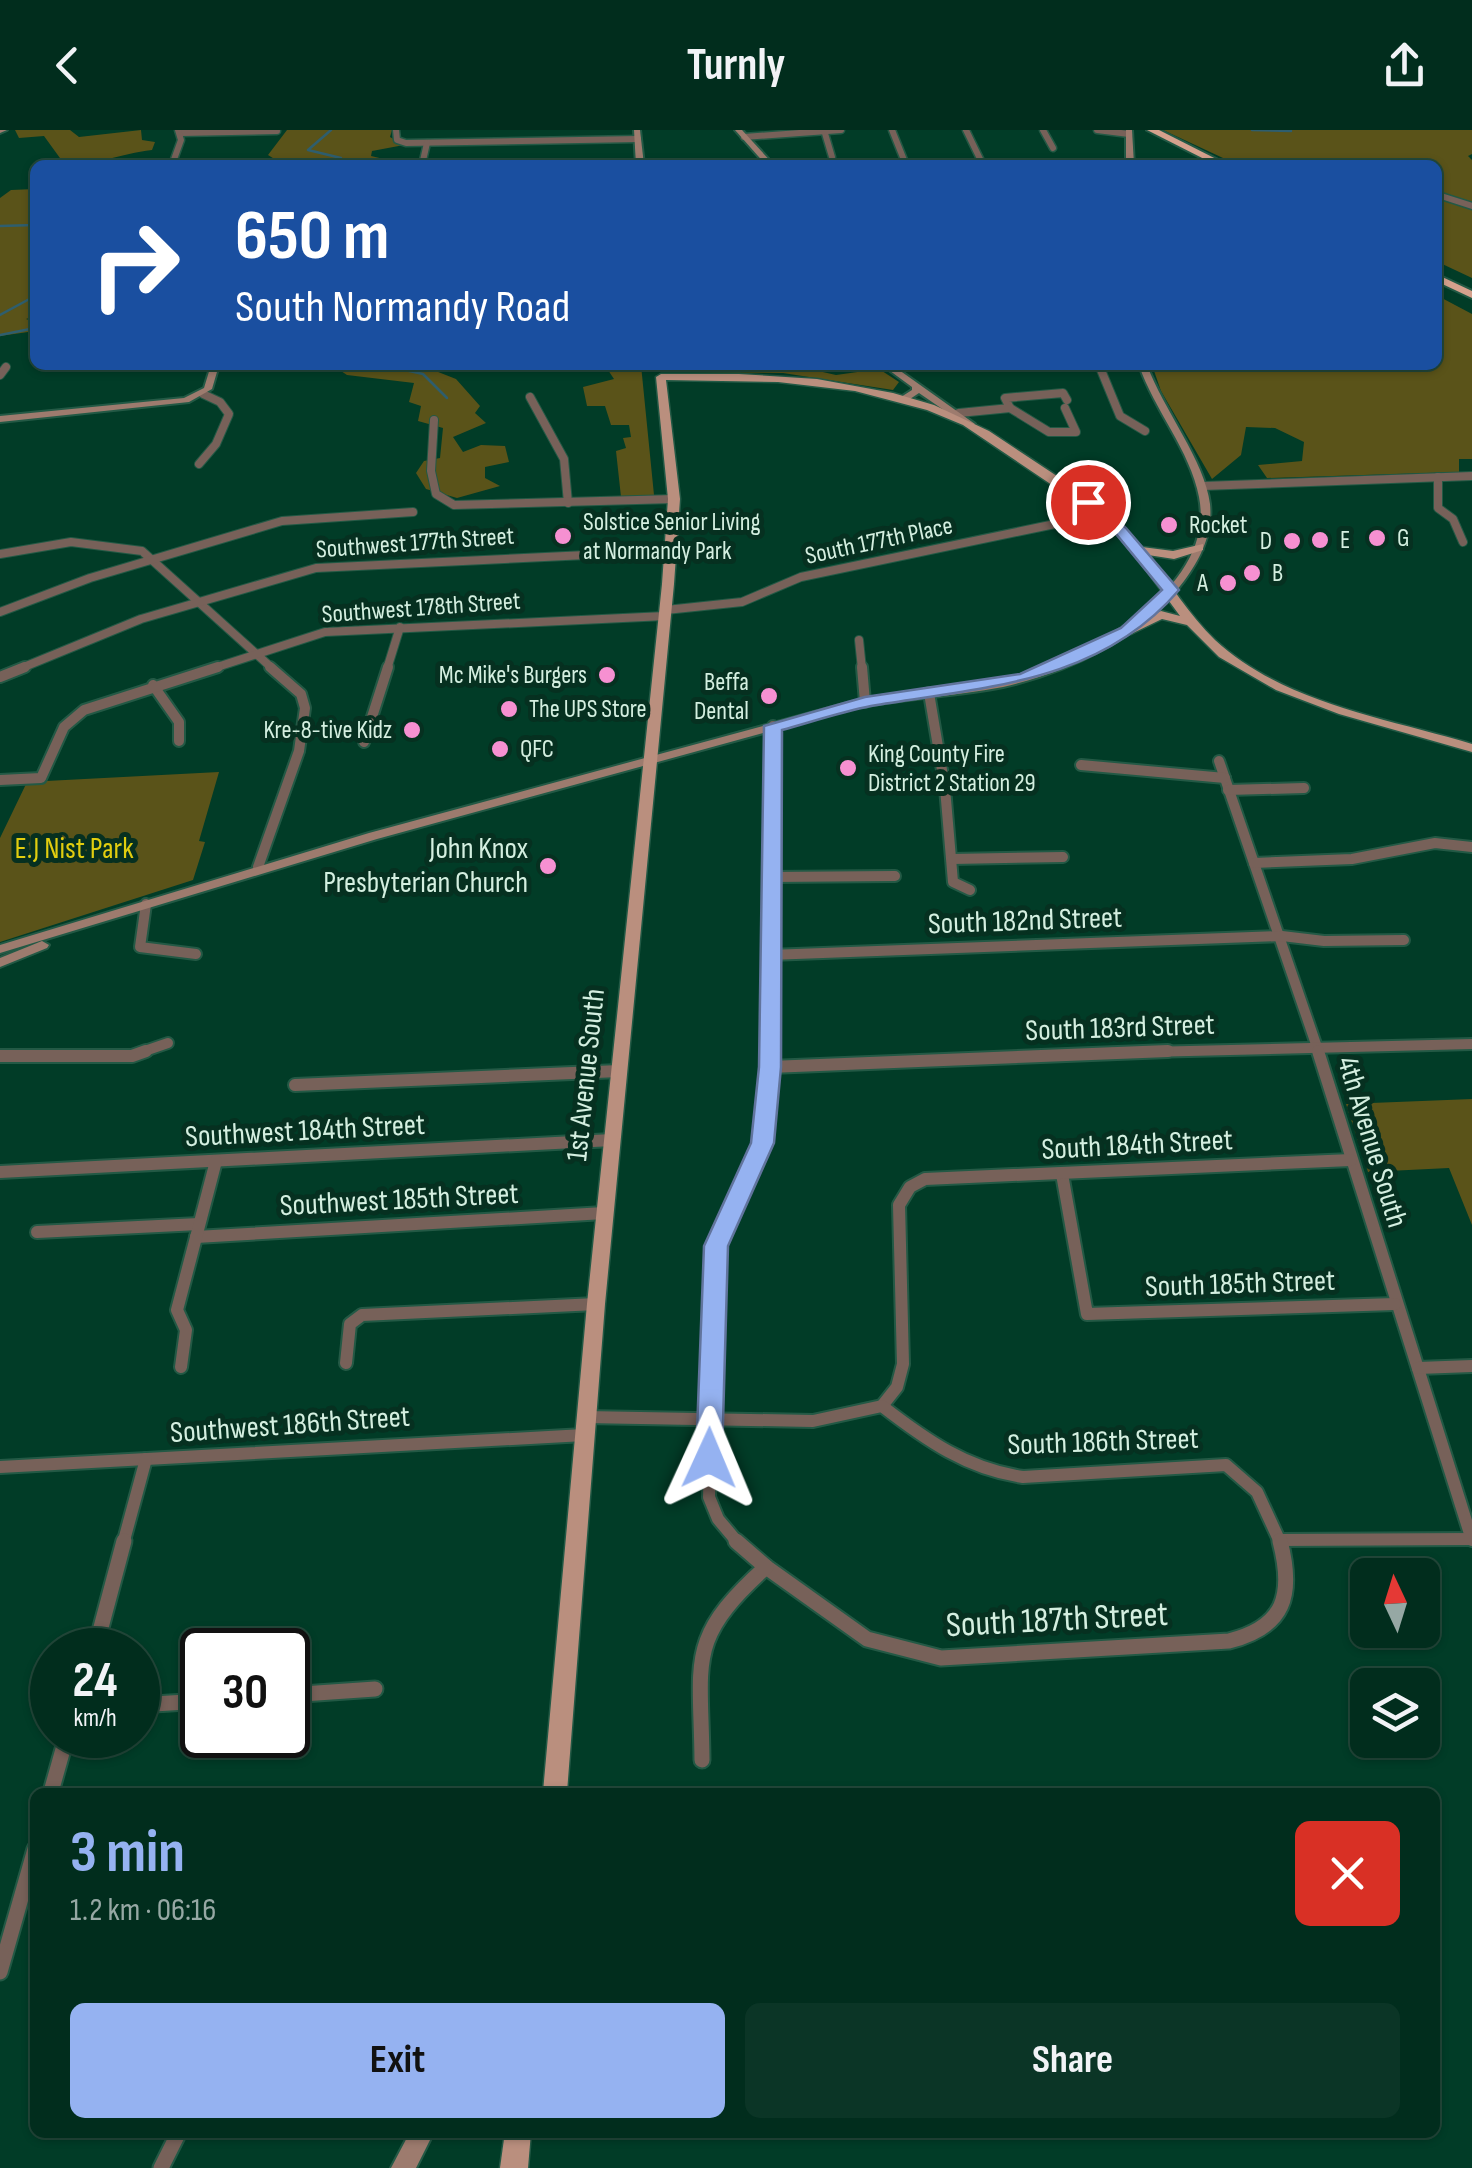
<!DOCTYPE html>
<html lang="en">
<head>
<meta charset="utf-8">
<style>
  body { margin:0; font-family:"Sofia Sans Condensed",sans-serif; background:#0b3526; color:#f1f3f6; height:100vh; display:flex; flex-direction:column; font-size:38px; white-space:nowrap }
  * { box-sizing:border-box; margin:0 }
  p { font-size:32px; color:#96a8a4 }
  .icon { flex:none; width:55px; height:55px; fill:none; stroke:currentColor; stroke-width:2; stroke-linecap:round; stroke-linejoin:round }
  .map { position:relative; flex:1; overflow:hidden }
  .panel { position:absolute; left:30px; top:1658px; width:1410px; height:350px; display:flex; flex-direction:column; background:#012d1d; border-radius:15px; box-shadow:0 2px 8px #0004,0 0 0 2px #23493b }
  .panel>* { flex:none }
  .top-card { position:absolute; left:30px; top:30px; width:1412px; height:210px; border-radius:15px; box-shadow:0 2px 8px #0004,0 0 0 2px #23493b; background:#1a4fa0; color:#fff; overflow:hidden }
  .needle { width:65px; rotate:356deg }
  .tools { position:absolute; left:1350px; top:1428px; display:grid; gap:20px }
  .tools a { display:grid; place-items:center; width:90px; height:90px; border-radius:15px; background:#012d1d; box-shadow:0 2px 8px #0004,0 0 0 2px #23493b; font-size:50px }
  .speed { position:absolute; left:30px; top:1498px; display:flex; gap:20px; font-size:50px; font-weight:700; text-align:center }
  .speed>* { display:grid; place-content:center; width:130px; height:130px; border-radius:50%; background:#012d1d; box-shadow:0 2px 8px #0004,0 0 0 2px #23493b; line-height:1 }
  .speed small { font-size:25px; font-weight:400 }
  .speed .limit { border:5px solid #111; border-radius:15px; background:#fff; color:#111 }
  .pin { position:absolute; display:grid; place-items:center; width:85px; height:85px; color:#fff; margin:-42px; border:5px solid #fff; border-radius:50%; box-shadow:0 2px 10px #0007 }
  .me { position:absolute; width:110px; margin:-55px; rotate:1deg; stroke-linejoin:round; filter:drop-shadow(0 0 8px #0008) }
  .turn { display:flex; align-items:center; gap:35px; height:210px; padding:0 40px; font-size:45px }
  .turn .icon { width:130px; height:130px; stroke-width:2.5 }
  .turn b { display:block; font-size:70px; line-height:85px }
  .round { display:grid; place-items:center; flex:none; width:105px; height:105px; border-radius:15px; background:#0b3526 }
  .overview { display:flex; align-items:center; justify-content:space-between; height:170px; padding:0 40px }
  h1 { font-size:60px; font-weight:700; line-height:75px; color:#95b2f1 }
  .primary-button { display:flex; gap:20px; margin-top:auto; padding:20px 40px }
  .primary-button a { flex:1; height:115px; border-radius:15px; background:#95b2f1; color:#111; font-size:40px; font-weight:700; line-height:115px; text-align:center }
  .primary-button a+a { background:#0b3526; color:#f1f3f6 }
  header { display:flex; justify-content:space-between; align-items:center; height:130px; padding:0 40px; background:#012d1d; font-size:45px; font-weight:700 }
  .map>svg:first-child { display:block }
  .green { fill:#5a5319 }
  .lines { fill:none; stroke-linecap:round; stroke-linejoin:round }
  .stream { stroke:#2e5e6e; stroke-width:2.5 }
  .street-far4-casing { stroke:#235945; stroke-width:9 }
  .street-far3-casing { stroke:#235945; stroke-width:10 }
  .street-far2-casing { stroke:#235945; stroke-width:14 }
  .street-far1-casing { stroke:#235945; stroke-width:16 }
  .street-casing { stroke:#235945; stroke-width:19 }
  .secondary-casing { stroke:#235945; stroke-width:4 }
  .primary-casing { stroke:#235945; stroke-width:3 }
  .highway-casing { stroke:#235945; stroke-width:4 }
  .street-far4 { stroke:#776159; stroke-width:6 }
  .street-far3 { stroke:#776159; stroke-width:8 }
  .street-far2 { stroke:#776159; stroke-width:10 }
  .street-far1 { stroke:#776159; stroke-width:12 }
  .street { stroke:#776159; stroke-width:15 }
  .secondary { fill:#9d7b6e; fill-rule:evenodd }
  .primary { fill:#ba8f7e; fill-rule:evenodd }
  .highway { fill:#d5a18d; fill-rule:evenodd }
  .route { fill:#95b2f1; stroke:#61749d; stroke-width:2.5 }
  .poi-dot { fill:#f690d1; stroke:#063020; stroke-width:4 }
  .labels { text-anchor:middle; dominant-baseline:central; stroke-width:10; stroke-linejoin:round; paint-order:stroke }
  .far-poi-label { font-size:25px; fill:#d4efe0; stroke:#063020; text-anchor:start }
  .far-street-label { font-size:25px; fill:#d4efe0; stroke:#063020 }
  .park-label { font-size:30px; fill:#e1cd0f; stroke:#063020 }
  .poi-label { font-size:30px; fill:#d4efe0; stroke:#063020; text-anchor:end }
  .street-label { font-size:30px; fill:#d4efe0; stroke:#063020 }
  .near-street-label { font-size:35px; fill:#d4efe0; stroke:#063020 }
</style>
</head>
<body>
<header><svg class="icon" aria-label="back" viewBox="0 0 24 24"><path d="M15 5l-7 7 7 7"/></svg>Turnly<svg class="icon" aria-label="share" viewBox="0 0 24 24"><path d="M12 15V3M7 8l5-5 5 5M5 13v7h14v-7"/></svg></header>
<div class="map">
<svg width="1472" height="2038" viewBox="0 0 1472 2038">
  <rect width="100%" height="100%" fill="#013c27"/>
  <g class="green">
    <path d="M15,0H70L79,7L141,0L142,10L155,12L152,20C120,24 96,35 65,35L44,6L19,8Z"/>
    <polygon points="287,0 392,0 390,7 404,15 372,21 371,26 388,30 387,35 284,35 268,25"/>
    <polygon points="1163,0 1472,0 1472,24 1468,26 1472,30 1472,148 1438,132 1438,35 1238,35"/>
    <polygon points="35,59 35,186 26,189 35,192 35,201 0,206 0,68 11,60"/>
    <polygon points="1438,166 1472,184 1472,329 1459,329 1459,342 1267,348 1258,335 1302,331 1304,312 1275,298 1246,297 1241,325 1212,349 1161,261 1152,235 1438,235"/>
    <polygon points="332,235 428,238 456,249 480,276 475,283 486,293 453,307 463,322 481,315 505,316 509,332 485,337 485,348 500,356 457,368 426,359 416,343 424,331 440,328 443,298 418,291 421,276 409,272 414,253 347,245"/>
    <polygon points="546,235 641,235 654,365 621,367 616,321 626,318 623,308 631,307 629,295 611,295 605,276 587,276 583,257 614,249 608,240 558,241"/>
    <polygon points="673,235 817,235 805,238 836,245 879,239 899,252 893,260 783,243 686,242"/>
    <polygon points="219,642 199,711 205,712 193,750 0,812 0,708 27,652"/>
    <polygon points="1472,969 1472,1095 1449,1038 1368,1042 1346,974"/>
  </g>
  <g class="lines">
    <g class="stream">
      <polyline points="331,0 308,20 341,28 343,35"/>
      <polyline points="1252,0 1291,1"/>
      <polyline points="0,96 35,95"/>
      <polyline points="0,185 35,166"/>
      <polyline points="0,205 35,198"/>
      <polyline points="382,235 423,244 447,268"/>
    </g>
    <defs>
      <g id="street-far4">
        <polyline points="396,0 397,10 406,13 638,9"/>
        <polyline points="824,0 832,27"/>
        <polyline points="892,0 906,35"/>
        <polyline points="966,0 983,35"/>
        <polyline points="1043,0 1053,18"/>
        <polyline points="1097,0 1129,4"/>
        <polyline points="181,3 277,1"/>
        <polyline points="744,7 841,0"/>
        <polyline points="172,35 181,10 178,0"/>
        <polyline points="422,35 427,13"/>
        <polyline points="1438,65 1472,76"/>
      </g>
      <g id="street-far3">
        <polyline points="1099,235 1120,286 1145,301"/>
        <polyline points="0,245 6,237"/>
        <polyline points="530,267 564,329 568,373"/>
        <polyline points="1010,278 1049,302 1076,302 1065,278"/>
        <polyline points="959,283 1010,278 1005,268 1063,263 1067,270"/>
        <polyline points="434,290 431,341 436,364 454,375 674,369"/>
        <polyline points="199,334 216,314 229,284 220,272 203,264"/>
        <polyline points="1438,347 1438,378 1453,389 1463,412"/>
        <polyline points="1203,356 1472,346"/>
        <polyline points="0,424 71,412 142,421 273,539"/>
        <polyline points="666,480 742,472 801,447 1103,384"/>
        <polyline points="0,482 90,448 282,391 413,382"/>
        <polyline points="859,510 862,539"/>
        <polyline points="19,539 141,489 316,438 670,421"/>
        <polyline points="211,539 325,502 665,486"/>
        <polyline points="387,539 400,497"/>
      </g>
      <g id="street-far2">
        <polyline points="862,537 865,572"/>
        <polyline points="0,547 25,537"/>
        <polyline points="153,555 179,592 179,611"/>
        <polyline points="929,563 945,658 953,752 970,760"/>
        <polyline points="364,612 388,537"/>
        <polyline points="1219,631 1319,923"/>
        <polyline points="1081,635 1225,648"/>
        <polyline points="0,650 41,648 64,597 84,580 218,537"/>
        <polyline points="1228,660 1304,658"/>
        <polyline points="952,729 1063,727"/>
        <polyline points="1254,733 1352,729 1435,713 1472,717"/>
        <polyline points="258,737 299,621 305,578 301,564 270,537"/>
        <polyline points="770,747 895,746"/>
        <polyline points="146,774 140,817 196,824"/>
        <polyline points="769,825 1282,806 1324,811 1404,810"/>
        <polyline points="139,923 168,913"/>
        <polyline points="770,923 773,596"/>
        <polyline points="1106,923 1472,914"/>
      </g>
      <g id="street-far1">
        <polyline points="1318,921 1472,1410"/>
        <polyline points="0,926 132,926 146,921"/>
        <polyline points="770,937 1168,921"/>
        <polyline points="295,955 619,941"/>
        <polyline points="0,1042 612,1010"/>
        <polyline points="1062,1044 1087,1184 1395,1174"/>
        <polyline points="37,1102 199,1094"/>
        <polyline points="196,1107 604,1083"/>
        <polyline points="346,1233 350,1194 362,1185 596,1174"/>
        <polyline points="181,1237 186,1200 177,1180 216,1031"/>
        <polyline points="1418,1238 1472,1236"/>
        <polyline points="882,1276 897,1257 903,1234 899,1075 910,1057 925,1049 1351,1030"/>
        <path d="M585,1287L813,1291L882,1276C926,1310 967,1339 1023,1347L1226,1335L1257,1362L1281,1414"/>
        <polyline points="0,1337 584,1305"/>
        <polyline points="1279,1410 1472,1409"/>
        <polyline points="123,1414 146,1329"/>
        <polyline points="739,1414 718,1389 709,1367 716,1116 763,1013 770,921"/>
      </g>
      <g id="street">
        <path d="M766,1437L867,1509L941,1528L1229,1511C1285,1497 1294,1465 1280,1411"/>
        <polyline points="95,1520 124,1411"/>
        <polyline points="288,1565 375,1559"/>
        <polyline points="138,1575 202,1571"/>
        <path d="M702,1630C701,1529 686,1509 766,1437L736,1411"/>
        <polyline points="51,1662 67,1605"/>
        <polyline points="0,1842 35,1719"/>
        <polyline points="161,2038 179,2002"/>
      </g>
      <g id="secondary">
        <polygon points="0,0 7,0 0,3"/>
        <polygon points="634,0 640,0 644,35 636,35"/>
        <polygon points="735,0 742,0 774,35 766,35"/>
        <polygon points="1126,0 1132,0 1134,35 1126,35"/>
        <polygon points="211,235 219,235 212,259 189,272 0,292 0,286 184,268 204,258"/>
        <polygon points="882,235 892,235 975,294 967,296 919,263 907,271 901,271 901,267 912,260 912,257"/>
        <path d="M1139,235H1147C1163,279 1205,331 1210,374C1213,403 1201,428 1184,451C1143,507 1070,542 1003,557C953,567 901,568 851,579L377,709L0,823V815L369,703L851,572C906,560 964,561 1018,546C1089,527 1217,457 1199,367C1190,320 1154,280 1139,235Z"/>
        <polygon points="42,811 49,815 47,818 0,837 0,828"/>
        <polygon points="410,2002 434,2002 416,2038 391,2038"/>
      </g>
      <g id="primary">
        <path d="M661,244H739L817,249L893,263L934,275L989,301L1075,358L1117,390L1142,417L1173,421L1203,414V420L1174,429L1148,425C1170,453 1189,485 1215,510C1283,573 1386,588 1472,614V622L1339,584L1276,560L1219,527L1187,495L1162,489L1131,504H1123V498L1161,481L1180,486L1131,419L1098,386L963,295L927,280L855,261L778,252L666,250L680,369L674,454L605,1174L567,1662H543L587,1174L662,454L668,369L656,247Z"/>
        <polygon points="505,2002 531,2002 528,2038 500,2038"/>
      </g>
      <g id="highway">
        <polygon points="1147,0 1159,0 1228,35 1216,35"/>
        <polygon points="1438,145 1472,161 1472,168 1438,152"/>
      </g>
    </defs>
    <use href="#street-far4" class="street-far4-casing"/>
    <use href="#street-far3" class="street-far3-casing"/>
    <use href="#street-far2" class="street-far2-casing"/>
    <use href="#street-far1" class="street-far1-casing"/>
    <use href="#street" class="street-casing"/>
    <use href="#secondary" class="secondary-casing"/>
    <use href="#primary" class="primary-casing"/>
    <use href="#highway" class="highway-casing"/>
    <use href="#street-far4" class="street-far4"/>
    <use href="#street-far3" class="street-far3"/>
    <use href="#street-far2" class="street-far2"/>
    <use href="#street-far1" class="street-far1"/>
    <use href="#street" class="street"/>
    <use href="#secondary" class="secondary"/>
    <use href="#primary" class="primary"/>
    <use href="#highway" class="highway"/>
  </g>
  <path class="route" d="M1083,369H1094L1126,398L1179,460C1099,554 982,557 871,576C841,582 811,592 782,600L781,937L774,1013L728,1116L722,1328L719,1336H700L696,1328L704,1116L751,1013L759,937L764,596L865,567L1020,544L1121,498L1162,460L1116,404L1083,376Z"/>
  <g class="poi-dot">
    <circle cx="1169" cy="395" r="10"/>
    <circle cx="563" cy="406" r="10"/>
    <circle cx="1377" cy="408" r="10"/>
    <circle cx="1320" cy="410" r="10"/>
    <circle cx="1292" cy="411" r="10"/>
    <circle cx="1252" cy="443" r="10"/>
    <circle cx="1228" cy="453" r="10"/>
    <circle cx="607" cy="545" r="10"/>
    <circle cx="769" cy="566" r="10"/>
    <circle cx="509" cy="579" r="10"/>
    <circle cx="412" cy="600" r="10"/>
    <circle cx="500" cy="619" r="10"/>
    <circle cx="848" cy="638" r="10"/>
    <circle cx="548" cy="736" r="10"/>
  </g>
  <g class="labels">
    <g class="far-poi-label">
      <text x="583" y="392">Solstice Senior Living<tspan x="583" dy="29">at Normandy Park</tspan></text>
      <text x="1189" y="395">Rocket</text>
      <text x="1397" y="408">G</text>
      <text x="1340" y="410">E</text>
      <text x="1272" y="411" text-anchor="end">D</text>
      <text x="1272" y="443">B</text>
      <text x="1208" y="453" text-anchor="end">A</text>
      <text x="587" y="545" text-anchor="end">Mc Mike's Burgers</text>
      <text x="749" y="552" text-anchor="end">Beffa<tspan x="749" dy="29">Dental</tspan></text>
      <text x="529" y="579">The UPS Store</text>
      <text x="392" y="600" text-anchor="end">Kre-8-tive Kidz</text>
      <text x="520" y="619">QFC</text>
      <text x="868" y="624">King County Fire<tspan x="868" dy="29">District 2 Station 29</tspan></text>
    </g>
    <g class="far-street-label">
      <text transform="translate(879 411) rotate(-12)">South 177th Place</text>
      <text transform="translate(415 413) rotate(-4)">Southwest 177th Street</text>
      <text transform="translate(421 478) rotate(-4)">Southwest 178th Street</text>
    </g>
    <g class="park-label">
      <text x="74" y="719">E.J Nist Park</text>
    </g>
    <g class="poi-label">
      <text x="528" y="719">John Knox<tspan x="528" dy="34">Presbyterian Church</tspan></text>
    </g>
    <g class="street-label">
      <text transform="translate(1025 791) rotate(-2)">South 182nd Street</text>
      <text transform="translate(1120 898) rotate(-2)">South 183rd Street</text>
      <text transform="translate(586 945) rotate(-84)">1st Avenue South</text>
      <text transform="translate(305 1001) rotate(-3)">Southwest 184th Street</text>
      <text transform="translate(1372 1012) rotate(73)">4th Avenue South</text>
      <text transform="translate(1137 1015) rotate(-3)">South 184th Street</text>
      <text transform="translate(399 1070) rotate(-3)">Southwest 185th Street</text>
      <text transform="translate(1240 1154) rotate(-2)">South 185th Street</text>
      <text transform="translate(290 1295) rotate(-4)">Southwest 186th Street</text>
      <text transform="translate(1103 1312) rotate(-2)">South 186th Street</text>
    </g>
    <g class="near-street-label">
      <text transform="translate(1057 1490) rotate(-3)">South 187th Street</text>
    </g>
  </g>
</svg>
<div class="tools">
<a><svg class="needle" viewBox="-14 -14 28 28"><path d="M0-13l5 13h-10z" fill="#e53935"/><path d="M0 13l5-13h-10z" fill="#96a8a4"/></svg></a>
<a><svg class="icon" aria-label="layers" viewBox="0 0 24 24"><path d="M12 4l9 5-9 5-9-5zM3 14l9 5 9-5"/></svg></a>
</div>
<div class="speed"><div>24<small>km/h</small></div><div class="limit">30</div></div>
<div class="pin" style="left:1088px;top:372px;background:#d93025"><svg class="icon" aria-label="arrive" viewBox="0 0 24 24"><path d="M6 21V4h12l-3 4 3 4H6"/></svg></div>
<svg class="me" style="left:709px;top:1328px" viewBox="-20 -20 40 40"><path d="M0-17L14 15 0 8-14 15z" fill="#95b2f1" stroke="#fff" stroke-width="4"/></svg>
<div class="top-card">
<div class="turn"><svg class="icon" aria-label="right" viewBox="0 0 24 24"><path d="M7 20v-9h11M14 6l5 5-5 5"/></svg><div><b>650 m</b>South Normandy Road</div></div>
</div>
<section class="panel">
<div class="overview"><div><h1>3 min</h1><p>1.2 km · 06:16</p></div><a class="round" style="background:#d93025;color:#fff"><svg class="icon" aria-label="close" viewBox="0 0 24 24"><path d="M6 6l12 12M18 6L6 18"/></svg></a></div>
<div class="primary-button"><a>Exit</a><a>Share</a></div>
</section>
</div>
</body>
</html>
